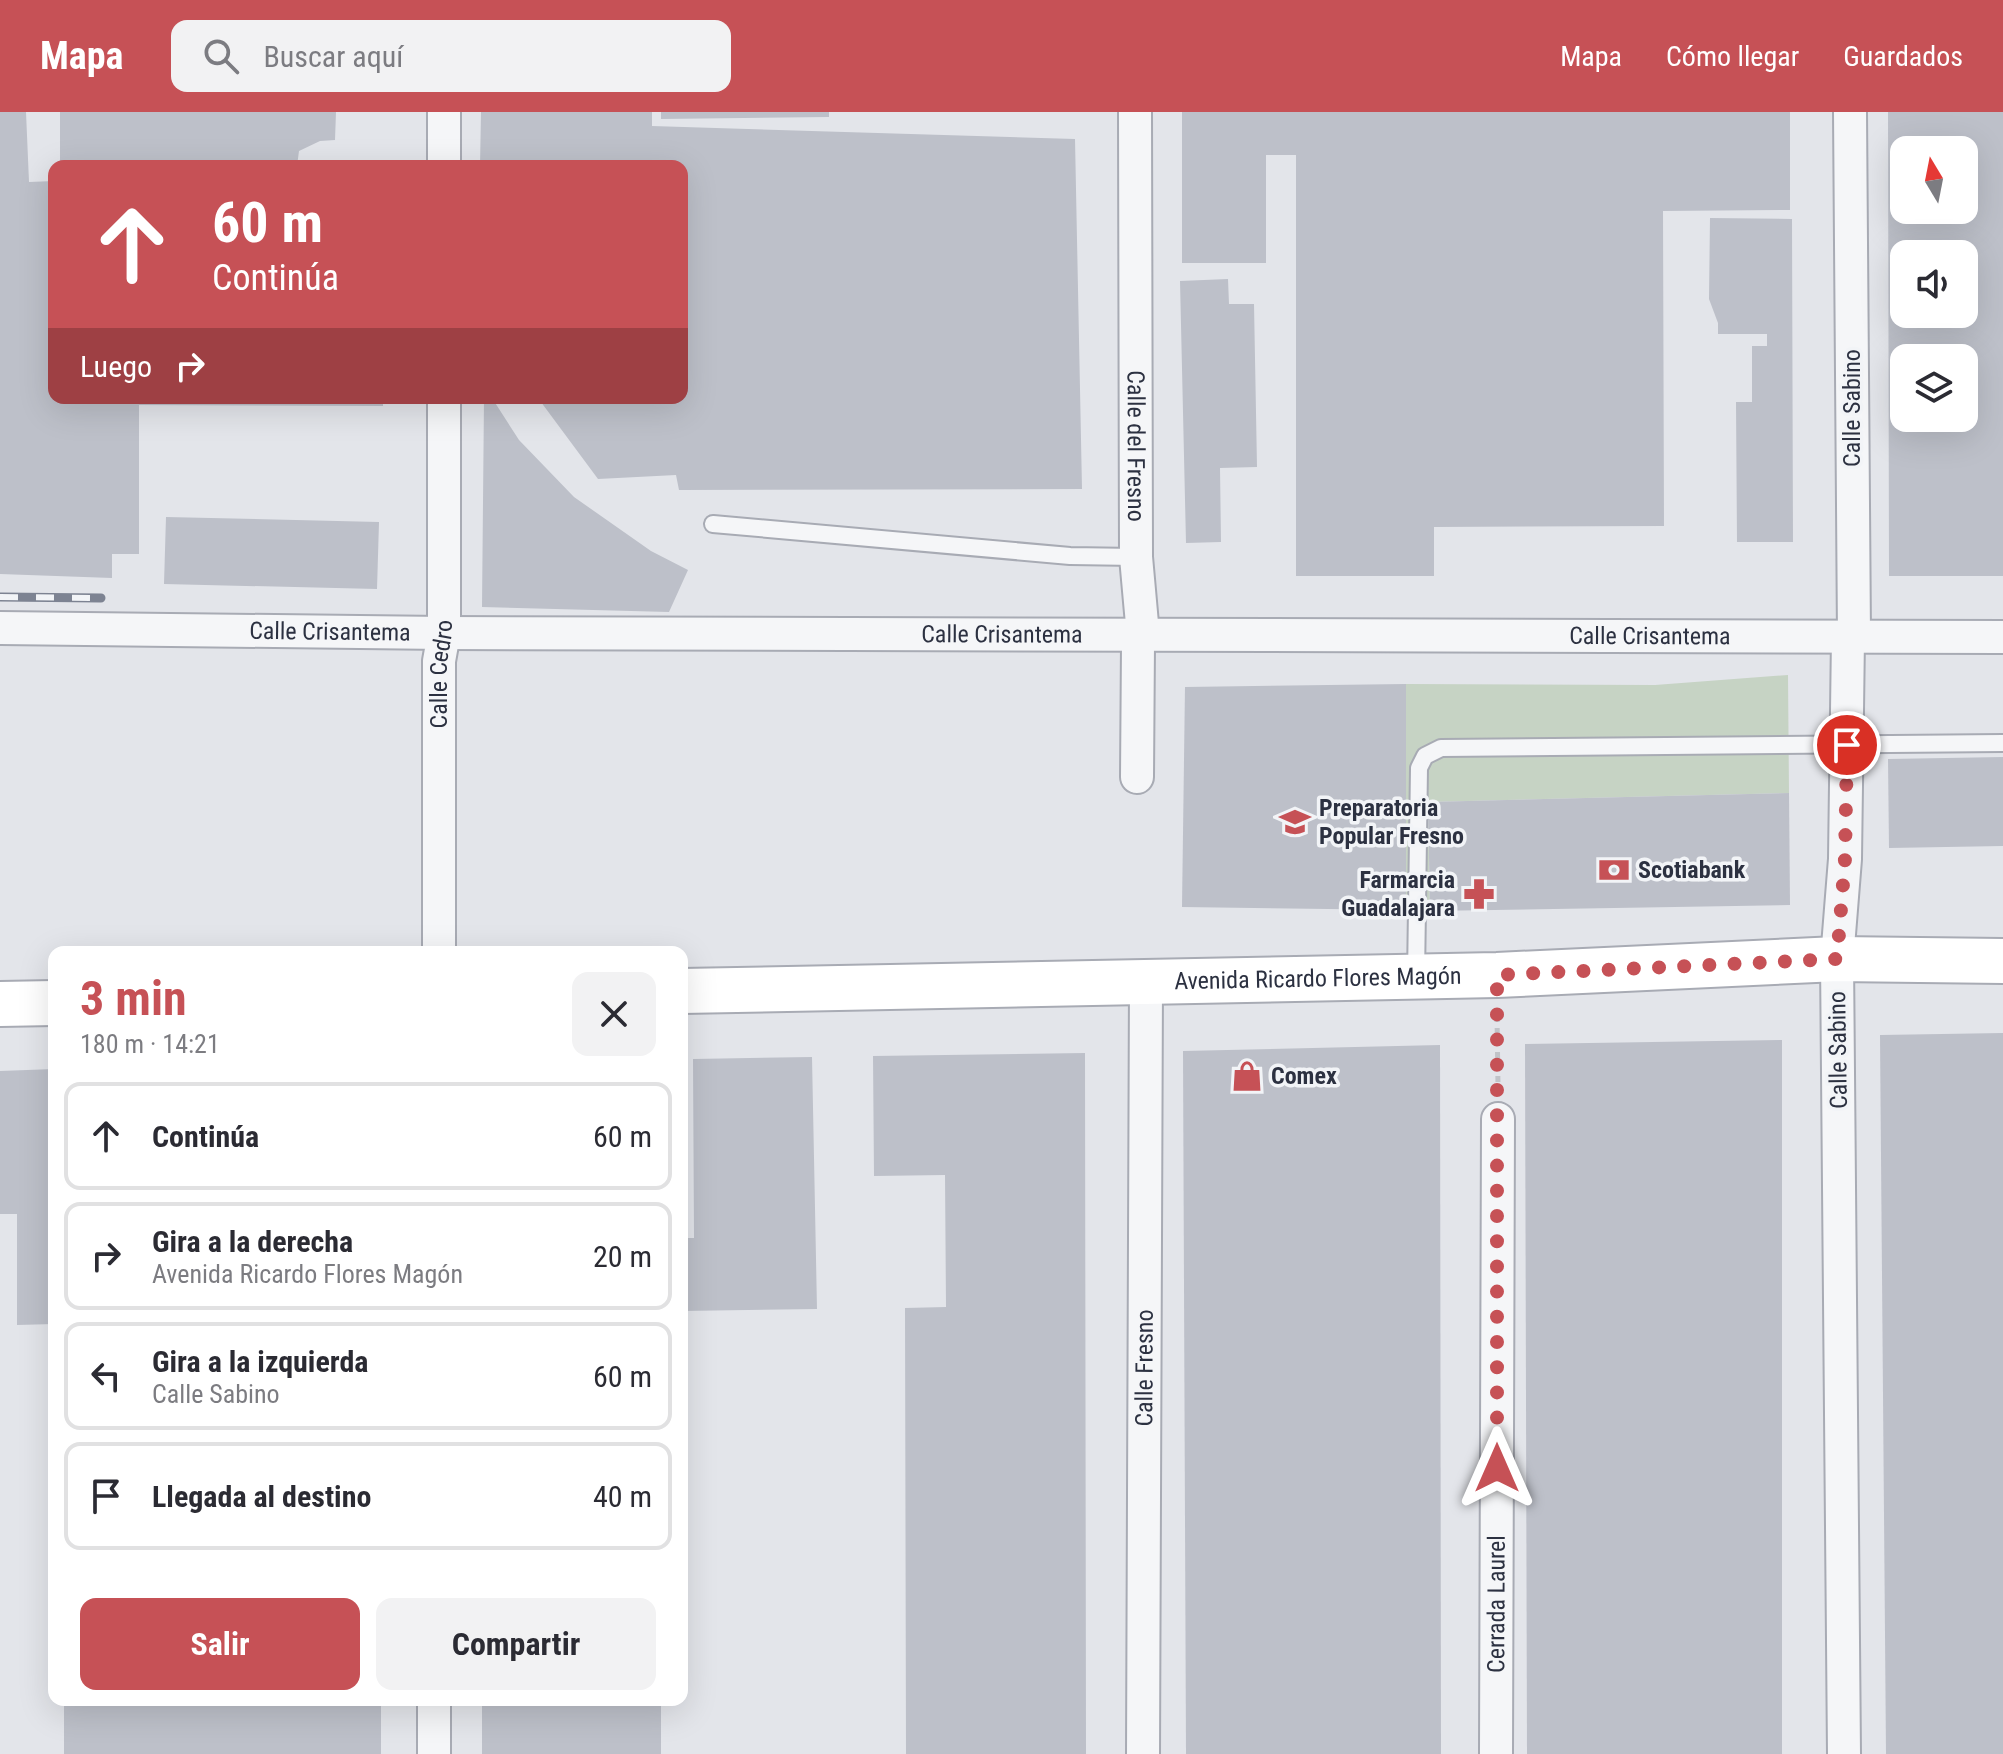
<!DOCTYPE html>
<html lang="es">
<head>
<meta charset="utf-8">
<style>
  body { margin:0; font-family:"Roboto Condensed",sans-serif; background:#f2f2f3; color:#2b2b33; height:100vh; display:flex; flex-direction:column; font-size:30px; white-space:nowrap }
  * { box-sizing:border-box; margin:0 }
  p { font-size:26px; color:#7c7c81 }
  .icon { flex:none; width:44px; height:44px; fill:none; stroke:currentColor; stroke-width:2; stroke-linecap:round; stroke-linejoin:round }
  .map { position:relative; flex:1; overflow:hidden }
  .drawer { position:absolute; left:48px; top:834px; width:640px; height:760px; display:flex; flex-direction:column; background:#fff; border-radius:16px; box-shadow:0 8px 32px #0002 }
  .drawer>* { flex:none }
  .banner { position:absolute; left:48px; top:48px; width:640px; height:244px; border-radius:16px; box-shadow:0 8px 32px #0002; background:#c65156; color:#fff; overflow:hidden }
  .needle { width:52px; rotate:350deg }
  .buttons { position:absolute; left:1890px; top:24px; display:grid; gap:16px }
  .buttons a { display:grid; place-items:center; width:88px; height:88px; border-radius:16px; background:#fff; box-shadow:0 8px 32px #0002; font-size:40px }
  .pin { position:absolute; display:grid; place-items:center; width:68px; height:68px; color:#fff; margin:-34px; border:4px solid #fff; border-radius:50%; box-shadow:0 2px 8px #0007 }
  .me { position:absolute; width:88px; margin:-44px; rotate:0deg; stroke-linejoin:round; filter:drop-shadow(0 0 6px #0008) }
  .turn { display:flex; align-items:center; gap:28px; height:168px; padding:0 32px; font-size:36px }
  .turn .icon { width:104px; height:104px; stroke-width:2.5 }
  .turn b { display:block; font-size:56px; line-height:68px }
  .then { display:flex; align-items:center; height:76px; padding:0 32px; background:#0003; gap:16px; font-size:30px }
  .round { display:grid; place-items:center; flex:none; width:84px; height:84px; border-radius:16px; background:#f2f2f3 }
  .overview { display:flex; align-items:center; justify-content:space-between; height:136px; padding:0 32px }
  h1 { font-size:48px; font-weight:700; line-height:60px; color:#c65156 }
  .cta { display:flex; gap:16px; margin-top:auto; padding:16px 32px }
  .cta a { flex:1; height:92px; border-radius:16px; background:#c65156; color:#fff; font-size:32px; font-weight:700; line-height:92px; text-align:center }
  .cta a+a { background:#f2f2f3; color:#2b2b33 }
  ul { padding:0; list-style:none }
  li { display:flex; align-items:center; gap:24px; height:108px; margin:0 16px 12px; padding:0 16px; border:4px solid #e1e1e2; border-radius:16px }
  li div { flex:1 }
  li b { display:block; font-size:30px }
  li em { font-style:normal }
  header { display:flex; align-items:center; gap:48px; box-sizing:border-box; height:112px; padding:0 40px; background:#c65156; color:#fff }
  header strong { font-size:38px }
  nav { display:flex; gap:44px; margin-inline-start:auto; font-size:28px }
  .search { width:560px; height:72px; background:#f2f2f3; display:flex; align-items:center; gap:20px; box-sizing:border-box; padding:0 28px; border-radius:16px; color:#7c7c81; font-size:30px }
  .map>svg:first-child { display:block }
  .green { fill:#c6d3c4 }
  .building { fill:#bdc0c9; fill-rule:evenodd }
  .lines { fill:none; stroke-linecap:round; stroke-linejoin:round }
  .lane-casing { stroke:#a8abb4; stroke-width:20 }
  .street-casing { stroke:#a8abb4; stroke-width:36 }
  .secondary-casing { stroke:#a8abb4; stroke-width:48 }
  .path { stroke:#c1c3c8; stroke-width:5; stroke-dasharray:6 6; stroke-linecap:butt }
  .lane { stroke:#f5f6f8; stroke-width:16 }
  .street { stroke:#f5f6f8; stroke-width:32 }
  .secondary { stroke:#fff; stroke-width:44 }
  .rail-casing { stroke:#7d8392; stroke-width:9 }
  .rail { stroke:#f2f4f7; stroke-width:6; stroke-dasharray:18; stroke-linecap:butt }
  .route { stroke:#c65156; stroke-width:14; stroke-dasharray:0 25.2 }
  .labels { text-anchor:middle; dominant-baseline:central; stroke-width:7; stroke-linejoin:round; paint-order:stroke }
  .street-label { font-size:24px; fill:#2c3141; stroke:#f2f4f7 }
  .poi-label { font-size:24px; font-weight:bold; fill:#2c3141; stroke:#f2f4f7; text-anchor:start }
</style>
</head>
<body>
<header>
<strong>Mapa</strong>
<div class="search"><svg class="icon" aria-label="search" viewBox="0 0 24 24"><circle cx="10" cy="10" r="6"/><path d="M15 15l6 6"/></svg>Buscar aquí</div>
<nav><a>Mapa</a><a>Cómo llegar</a><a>Guardados</a></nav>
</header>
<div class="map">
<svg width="2003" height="1642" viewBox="0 0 2003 1642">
  <rect width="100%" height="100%" fill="#e3e5ea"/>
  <polygon class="green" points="1788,563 1789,681 1428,690 1430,799 1406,798 1406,572 1655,573"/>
  <g class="building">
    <polygon points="0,0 26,0 29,70 54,69 54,286 383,286 383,294 139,293 139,442 112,442 112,466 0,462"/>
    <polygon points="60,0 336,0 335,28 320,29 299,39 297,54 60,54"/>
    <polygon points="481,0 652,0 652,14 1075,27 1082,377 679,378 676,363 598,367 538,286 682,286 682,54 480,54"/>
    <polygon points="661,0 829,0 829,5 661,7"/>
    <polygon points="1182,0 1790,0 1790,98 1663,99 1664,414 1434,415 1434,464 1296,464 1296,43 1266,43 1266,151 1182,151"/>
    <path d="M1888,0H2003V464H1889ZM1904,38H1964V98H1904ZM1904,142H1964V202H1904ZM1904,246H1964V306H1904Z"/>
    <polygon points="1710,106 1792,107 1793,430 1737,430 1736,290 1752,290 1752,234 1767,234 1767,222 1718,222 1718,211 1709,187"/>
    <polygon points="1228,167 1229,192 1254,192 1257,355 1220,356 1221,430 1186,431 1180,169"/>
    <polygon points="484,286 492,286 519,328 574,385 651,439 688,458 669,500 482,495"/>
    <polygon points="166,405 379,410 377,477 164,472"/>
    <polygon points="1406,572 1406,798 1182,795 1185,575"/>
    <polygon points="2003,645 2003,734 1889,736 1888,647"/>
    <polygon points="1789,681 1790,793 1430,799 1428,690"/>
    <polygon points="2003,921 2003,1642 1886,1642 1880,923"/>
    <polygon points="1782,928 1782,1642 1527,1642 1525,932"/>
    <polygon points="1440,933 1441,1642 1186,1642 1183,939"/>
    <polygon points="1085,941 1086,1642 906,1642 905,1196 946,1195 945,1063 874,1064 873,944"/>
    <polygon points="812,945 817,1197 682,1199 682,1126 694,1126 693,947"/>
    <polygon points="54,957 54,1212 17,1213 17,1102 0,1102 0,959"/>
    <rect x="64" y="1588" width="317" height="54"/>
    <rect x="482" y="1588" width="179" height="54"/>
  </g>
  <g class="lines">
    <defs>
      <g id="lane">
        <polyline points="713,412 1070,444 1136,445"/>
        <polyline points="1416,865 1419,656 1425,644 1441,636 2003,631"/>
      </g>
      <g id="street">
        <polyline points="444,0 444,54"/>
        <path id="s1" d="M1135,0L1136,445L1143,523L1138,532L1137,665"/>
        <path id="s2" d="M0,516L444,521L2003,525"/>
        <path id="s3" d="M439,840V549L444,521V286"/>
        <polyline points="434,1642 434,1588"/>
        <path id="s4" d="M1143,1642L1146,870"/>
        <path id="s5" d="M1496,1642L1498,1007"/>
        <polyline points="1844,1642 1837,847 1845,747 1848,525 1854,524 1850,0"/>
      </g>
      <g id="secondary">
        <path id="s6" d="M682,879L1497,863L1837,847L2003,849"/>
        <polyline points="0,892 54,891"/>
      </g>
    </defs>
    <use href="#lane" class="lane-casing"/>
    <use href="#street" class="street-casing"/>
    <use href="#secondary" class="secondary-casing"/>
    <polyline class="path" points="1497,904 1498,974"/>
    <use href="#lane" class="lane"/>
    <use href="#street" class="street"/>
    <use href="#secondary" class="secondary"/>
    <defs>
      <polyline id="rail" points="0,485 101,486"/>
    </defs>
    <use href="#rail" class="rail-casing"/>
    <use href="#rail" class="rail"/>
  </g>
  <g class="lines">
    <polyline class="route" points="1497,1356 1497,863 1837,847 1845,747 1847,633"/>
  </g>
  <defs>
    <symbol id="school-bare" viewBox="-9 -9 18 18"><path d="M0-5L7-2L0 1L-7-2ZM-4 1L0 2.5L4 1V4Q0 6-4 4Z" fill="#c65156" stroke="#f2f4f7" stroke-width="2.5" paint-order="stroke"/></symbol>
    <symbol id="bank-bare" viewBox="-9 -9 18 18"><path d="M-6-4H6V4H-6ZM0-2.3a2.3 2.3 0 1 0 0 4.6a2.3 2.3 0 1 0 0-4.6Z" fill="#c65156" stroke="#f2f4f7" stroke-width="2.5" paint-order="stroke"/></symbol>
    <symbol id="pharmacy-bare" viewBox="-9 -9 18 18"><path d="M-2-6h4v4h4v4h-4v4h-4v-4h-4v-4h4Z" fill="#c65156" stroke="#f2f4f7" stroke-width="2.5" paint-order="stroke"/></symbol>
    <symbol id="shop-bare" viewBox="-9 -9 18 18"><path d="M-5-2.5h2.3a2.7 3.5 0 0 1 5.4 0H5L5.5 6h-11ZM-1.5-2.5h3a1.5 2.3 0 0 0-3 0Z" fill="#c65156" stroke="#f2f4f7" stroke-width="2.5" paint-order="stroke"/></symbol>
  </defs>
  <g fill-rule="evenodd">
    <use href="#school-bare" x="1273" y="688" width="44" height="44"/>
    <use href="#bank-bare" x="1592" y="736" width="44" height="44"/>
    <use href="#pharmacy-bare" x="1457" y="760" width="44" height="44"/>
    <use href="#shop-bare" x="1225" y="942" width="44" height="44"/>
  </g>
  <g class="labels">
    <g class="street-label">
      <text transform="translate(1852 296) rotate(-90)">Calle Sabino</text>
      <text stroke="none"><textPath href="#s1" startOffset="334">Calle del Fresno</textPath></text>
      <text stroke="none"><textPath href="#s2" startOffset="330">Calle Crisantema</textPath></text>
      <text stroke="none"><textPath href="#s2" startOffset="1002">Calle Crisantema</textPath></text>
      <text stroke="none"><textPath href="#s2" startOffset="1650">Calle Crisantema</textPath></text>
      <text stroke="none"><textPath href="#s3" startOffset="278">Calle Cedro</textPath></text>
      <text stroke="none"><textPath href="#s6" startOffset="636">Avenida Ricardo Flores Magón</textPath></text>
      <text transform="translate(1838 938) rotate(-91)">Calle Sabino</text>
      <text stroke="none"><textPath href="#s4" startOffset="386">Calle Fresno</textPath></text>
      <text stroke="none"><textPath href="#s5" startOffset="150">Cerrada Laurel</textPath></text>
    </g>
    <g class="poi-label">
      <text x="1319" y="696">Preparatoria<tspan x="1319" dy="28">Popular Fresno</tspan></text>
      <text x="1638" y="758">Scotiabank</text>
      <text x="1455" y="768" text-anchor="end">Farmarcia<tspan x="1455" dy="28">Guadalajara</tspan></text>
      <text x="1271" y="964">Comex</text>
    </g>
  </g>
</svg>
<div class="buttons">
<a><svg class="needle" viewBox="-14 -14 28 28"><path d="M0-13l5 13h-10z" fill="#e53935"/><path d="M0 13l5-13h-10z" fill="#7c7c81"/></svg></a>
<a><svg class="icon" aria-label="sound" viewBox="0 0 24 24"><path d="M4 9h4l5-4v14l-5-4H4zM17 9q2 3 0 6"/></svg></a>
<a><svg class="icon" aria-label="layers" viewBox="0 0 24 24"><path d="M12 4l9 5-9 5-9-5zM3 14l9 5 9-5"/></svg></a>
</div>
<div class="pin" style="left:1847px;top:633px;background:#d93025"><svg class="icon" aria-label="arrive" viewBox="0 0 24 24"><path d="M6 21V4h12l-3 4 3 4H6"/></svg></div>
<svg class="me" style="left:1497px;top:1356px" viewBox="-20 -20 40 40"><path d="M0-17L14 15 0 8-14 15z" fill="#c65156" stroke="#fff" stroke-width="4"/></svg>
<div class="banner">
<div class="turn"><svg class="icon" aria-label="ahead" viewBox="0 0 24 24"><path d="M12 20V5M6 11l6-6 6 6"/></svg><div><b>60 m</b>Continúa</div></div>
<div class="then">Luego<svg class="icon" aria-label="right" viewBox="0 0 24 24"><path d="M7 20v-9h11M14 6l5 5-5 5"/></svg></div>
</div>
<section class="drawer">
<div class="overview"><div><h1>3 min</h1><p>180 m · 14:21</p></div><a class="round"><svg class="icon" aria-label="close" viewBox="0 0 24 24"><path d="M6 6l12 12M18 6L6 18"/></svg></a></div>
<ul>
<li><svg class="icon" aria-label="ahead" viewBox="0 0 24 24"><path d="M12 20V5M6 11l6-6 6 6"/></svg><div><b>Continúa</b></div><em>60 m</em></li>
<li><svg class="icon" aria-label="right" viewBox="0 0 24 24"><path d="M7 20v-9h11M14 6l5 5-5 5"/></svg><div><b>Gira a la derecha</b><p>Avenida Ricardo Flores Magón</p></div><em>20 m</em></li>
<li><svg class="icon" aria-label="left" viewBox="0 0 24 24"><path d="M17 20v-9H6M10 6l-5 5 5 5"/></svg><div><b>Gira a la izquierda</b><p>Calle Sabino</p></div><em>60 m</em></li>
<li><svg class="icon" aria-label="arrive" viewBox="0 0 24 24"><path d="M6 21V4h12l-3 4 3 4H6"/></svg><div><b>Llegada al destino</b></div><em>40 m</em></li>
</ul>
<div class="cta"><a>Salir</a><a>Compartir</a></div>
</section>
</div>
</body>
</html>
